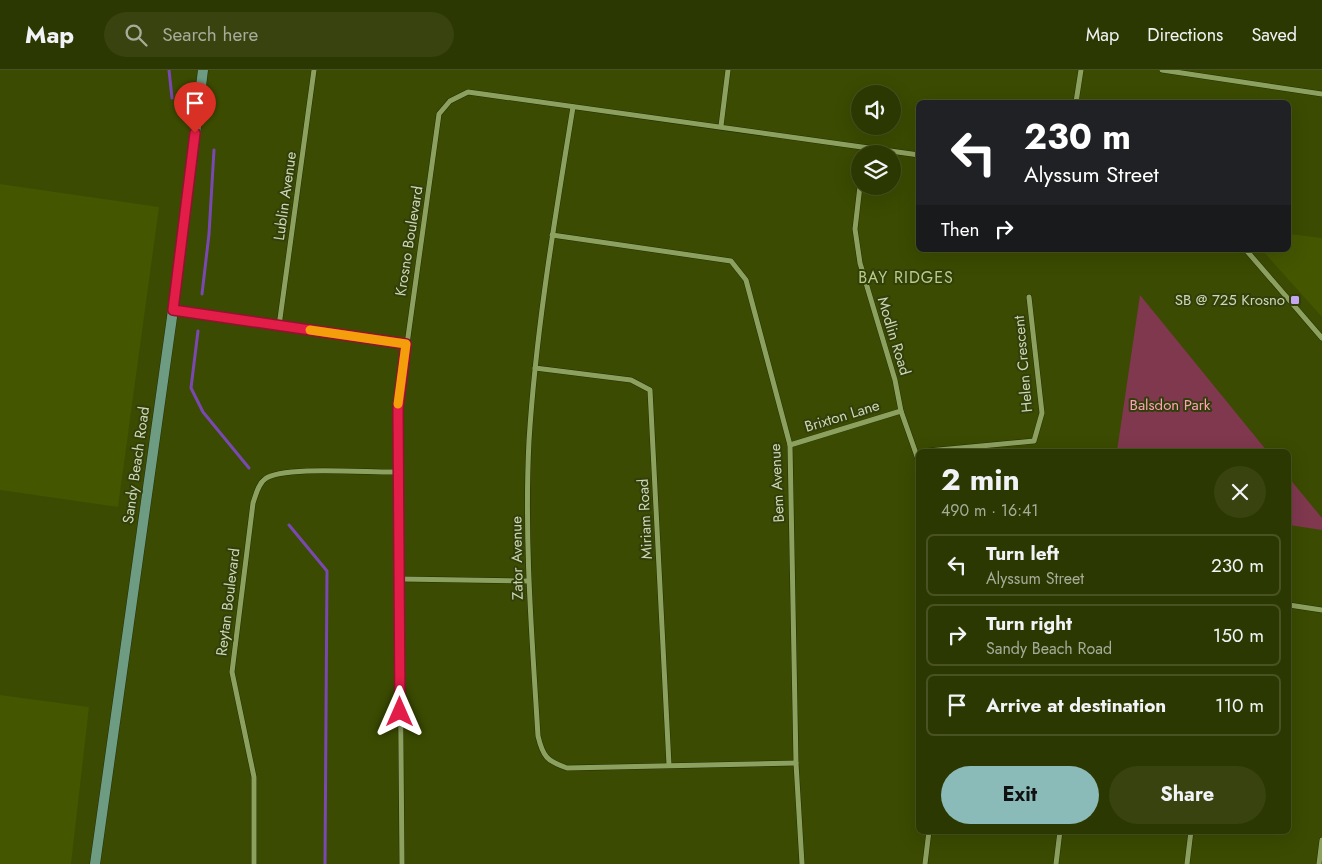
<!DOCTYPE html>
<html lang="en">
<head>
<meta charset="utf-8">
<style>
  body { margin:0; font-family:Jost,sans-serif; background:#384310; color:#f1f3f6; height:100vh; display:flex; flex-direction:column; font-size:19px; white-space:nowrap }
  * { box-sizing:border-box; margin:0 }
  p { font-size:16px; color:#a6ac99 }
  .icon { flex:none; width:28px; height:28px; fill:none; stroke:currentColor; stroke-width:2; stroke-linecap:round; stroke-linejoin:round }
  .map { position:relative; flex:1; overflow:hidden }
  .side { position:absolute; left:916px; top:379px; width:375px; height:385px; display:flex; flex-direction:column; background:#2c3801; border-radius:8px; box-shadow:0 5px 20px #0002,0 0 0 1px #485223 }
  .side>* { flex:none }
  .guide { position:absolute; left:916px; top:30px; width:375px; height:152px; border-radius:8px; box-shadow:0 5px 20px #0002,0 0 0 1px #485223; background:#202124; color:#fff; overflow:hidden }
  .controls { position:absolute; left:851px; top:15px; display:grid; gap:10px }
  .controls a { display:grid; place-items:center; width:50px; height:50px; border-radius:50%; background:#2c3801; box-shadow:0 5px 20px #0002,0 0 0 1px #485223; font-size:25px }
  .pin { position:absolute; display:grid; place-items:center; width:42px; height:42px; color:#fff; margin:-51px -21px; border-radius:50% 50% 50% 0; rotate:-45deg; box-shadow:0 0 5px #0007 }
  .pin .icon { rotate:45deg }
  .me { position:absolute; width:55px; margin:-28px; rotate:0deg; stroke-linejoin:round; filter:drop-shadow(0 0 4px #0008) }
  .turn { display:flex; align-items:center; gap:18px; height:105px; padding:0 25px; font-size:22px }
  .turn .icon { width:65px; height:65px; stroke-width:2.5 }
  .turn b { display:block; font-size:35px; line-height:42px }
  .then { display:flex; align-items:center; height:48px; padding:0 25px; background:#0003; gap:10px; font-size:19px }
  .round { display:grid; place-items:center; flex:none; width:52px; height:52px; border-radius:26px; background:#384310 }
  .head { display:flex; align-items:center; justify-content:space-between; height:85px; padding:0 25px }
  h1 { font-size:30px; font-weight:700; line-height:38px }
  .action { display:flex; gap:10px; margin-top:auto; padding:10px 25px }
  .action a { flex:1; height:58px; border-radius:30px; background:#8bbbb9; color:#111; font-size:20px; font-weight:700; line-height:58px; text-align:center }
  .action a+a { background:#384310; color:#f1f3f6 }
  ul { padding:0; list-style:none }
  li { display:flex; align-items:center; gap:15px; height:62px; margin:0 10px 8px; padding:0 15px; border:2px solid #485223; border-radius:8px }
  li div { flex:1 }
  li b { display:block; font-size:19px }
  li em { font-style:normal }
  header { display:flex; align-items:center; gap:30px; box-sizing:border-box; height:70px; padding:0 25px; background:#2c3801; border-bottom:1px solid #485223 }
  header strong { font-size:24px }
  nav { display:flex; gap:28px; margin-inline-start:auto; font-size:18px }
  .search { width:350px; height:45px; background:#384310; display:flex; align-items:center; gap:12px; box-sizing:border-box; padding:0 18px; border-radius:28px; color:#a6ac99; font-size:19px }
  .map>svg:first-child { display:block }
  .built { fill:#445600 }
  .green { fill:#7f384e }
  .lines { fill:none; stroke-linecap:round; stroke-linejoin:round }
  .stream { stroke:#7949b1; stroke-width:3 }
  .street-casing { stroke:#252e0b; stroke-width:6 }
  .secondary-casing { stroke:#252e0b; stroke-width:11 }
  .street { stroke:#8da15f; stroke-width:5 }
  .secondary { stroke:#6d9c83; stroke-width:10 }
  .route-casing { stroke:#92132f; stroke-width:12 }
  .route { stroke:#e11d48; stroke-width:9 }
  .slow { stroke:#f59e0b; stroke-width:9 }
  .poi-dot { fill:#c5a7f1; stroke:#323f0b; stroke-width:2 }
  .labels { text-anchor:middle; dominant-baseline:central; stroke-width:4; stroke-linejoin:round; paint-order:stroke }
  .street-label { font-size:15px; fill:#ccd7b6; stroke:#323f0b }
  .poi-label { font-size:15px; fill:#ccd7b6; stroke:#323f0b; text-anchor:end }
  .park-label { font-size:15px; fill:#fda0b9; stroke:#323f0b }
  .neighbourhood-label { font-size:16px; letter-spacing:1px; fill:#b9ce8a; stroke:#323f0b }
</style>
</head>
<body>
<header>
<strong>Map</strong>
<div class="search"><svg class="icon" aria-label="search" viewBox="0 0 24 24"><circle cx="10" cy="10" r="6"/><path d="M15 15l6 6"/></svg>Search here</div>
<nav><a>Map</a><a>Directions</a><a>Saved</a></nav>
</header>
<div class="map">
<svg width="1322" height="794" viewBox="0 0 1322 794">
  <rect width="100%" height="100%" fill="#3b4b01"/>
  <g class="built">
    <polygon points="0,114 159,137 118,437 0,420"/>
    <polygon points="1289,164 1322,168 1322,247 1262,180 1289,180"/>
    <polygon points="0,625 89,637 71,794 0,794"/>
  </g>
  <g class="green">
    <polygon points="1140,225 1267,381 1117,381"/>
    <polygon points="1289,408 1322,448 1322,460 1289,455"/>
  </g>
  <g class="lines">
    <g class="stream">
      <polyline points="169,0 172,28"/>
      <polyline points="202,224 209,164 214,80"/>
      <polyline points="198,261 191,318 203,342 249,398"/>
      <polyline points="289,455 327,501 325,794"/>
    </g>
    <defs>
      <g id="street">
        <polyline points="1162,0 1322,24"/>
        <polyline points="1076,32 1081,0"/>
        <path d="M573,37C555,148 536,259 529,371C524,469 532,568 538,666C543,687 547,691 567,698L796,693"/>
        <polyline points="721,56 728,0"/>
        <polyline points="860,116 855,159 860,193 895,310 901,341 919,392"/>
        <polyline points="552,165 731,191 746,210 790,375 796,693 802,794"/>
        <polyline points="1246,180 1322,268"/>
        <polyline points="173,240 406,274"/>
        <polyline points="279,256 314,0"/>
        <polyline points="535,298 631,310 650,320 669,695"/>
        <polyline points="790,375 901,341"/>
        <polyline points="928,381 1034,371 1042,343 1029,227"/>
        <polyline points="401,509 528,511"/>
        <polyline points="1289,535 1322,540"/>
        <path d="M254,794V707L232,602L253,433C256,425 258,414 265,409C283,395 371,403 398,402"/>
        <polyline points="402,794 398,339 439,44 450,31 468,22 919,85"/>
        <polyline points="925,794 929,761"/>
        <polyline points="1056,794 1060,761"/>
        <polyline points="1187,794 1191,761"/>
        <polyline points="1319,794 1322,770"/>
      </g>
      <polyline id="secondary" points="95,794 173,240 203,0"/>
    </defs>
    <use href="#street" class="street-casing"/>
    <use href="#secondary" class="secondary-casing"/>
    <use href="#street" class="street"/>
    <use href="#secondary" class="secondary"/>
  </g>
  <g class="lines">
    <defs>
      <polyline id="route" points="195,63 173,240 406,274 398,339 400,642"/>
    </defs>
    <use href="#route" class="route-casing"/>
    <use href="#route" class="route"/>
    <polyline class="slow" points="310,260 406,274 398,334"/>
  </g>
  <rect class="poi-dot" x="1290" y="225" width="10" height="10" rx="2.5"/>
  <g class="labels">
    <g class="street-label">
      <text transform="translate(285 126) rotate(-82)">Lublin Avenue</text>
      <text transform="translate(409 171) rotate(-81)">Krosno Boulevard</text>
      <text transform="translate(894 266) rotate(73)">Modlin Road</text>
      <text transform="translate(1023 294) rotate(-95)">Helen Crescent</text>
      <text transform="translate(842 346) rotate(-17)">Brixton Lane</text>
      <text transform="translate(136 395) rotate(-82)">Sandy Beach Road</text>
      <text transform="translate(777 413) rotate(-93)">Bem Avenue</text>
      <text transform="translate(645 449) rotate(-93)">Miriam Road</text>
      <text transform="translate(517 488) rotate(-91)">Zator Avenue</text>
      <text transform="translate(228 532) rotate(-83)">Reytan Boulevard</text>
    </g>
    <g class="poi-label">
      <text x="1285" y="230">SB @ 725 Krosno</text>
    </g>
    <g class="park-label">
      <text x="1170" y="335">Balsdon Park</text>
    </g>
    <g class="neighbourhood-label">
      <text x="906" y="207">BAY RIDGES</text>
    </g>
  </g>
</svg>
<div class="controls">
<a><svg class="icon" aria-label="sound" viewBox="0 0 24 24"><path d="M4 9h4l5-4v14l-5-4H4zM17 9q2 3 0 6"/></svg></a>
<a><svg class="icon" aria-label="layers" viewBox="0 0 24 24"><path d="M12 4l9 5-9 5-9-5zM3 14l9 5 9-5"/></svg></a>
</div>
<div class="pin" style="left:195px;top:63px;background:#d93025"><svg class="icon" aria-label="arrive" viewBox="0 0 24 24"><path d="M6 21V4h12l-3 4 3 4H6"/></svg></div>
<svg class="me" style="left:400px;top:642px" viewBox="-20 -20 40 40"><path d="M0-17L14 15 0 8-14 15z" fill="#e11d48" stroke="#fff" stroke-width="4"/></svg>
<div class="guide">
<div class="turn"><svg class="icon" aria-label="left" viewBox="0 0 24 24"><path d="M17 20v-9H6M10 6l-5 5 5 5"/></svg><div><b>230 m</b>Alyssum Street</div></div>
<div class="then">Then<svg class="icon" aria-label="right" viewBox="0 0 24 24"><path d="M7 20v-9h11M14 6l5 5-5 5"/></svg></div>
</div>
<section class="side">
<div class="head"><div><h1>2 min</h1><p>490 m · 16:41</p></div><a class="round"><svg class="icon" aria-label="close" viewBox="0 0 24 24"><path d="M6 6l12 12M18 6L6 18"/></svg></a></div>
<ul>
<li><svg class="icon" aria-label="left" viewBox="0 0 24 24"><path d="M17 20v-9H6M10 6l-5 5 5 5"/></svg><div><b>Turn left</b><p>Alyssum Street</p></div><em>230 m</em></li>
<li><svg class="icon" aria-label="right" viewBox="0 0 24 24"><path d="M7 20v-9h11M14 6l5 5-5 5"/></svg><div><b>Turn right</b><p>Sandy Beach Road</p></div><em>150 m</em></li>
<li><svg class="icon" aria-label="arrive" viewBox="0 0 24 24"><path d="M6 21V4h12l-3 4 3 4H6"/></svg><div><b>Arrive at destination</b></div><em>110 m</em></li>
</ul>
<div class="action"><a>Exit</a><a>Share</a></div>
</section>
</div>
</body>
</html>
